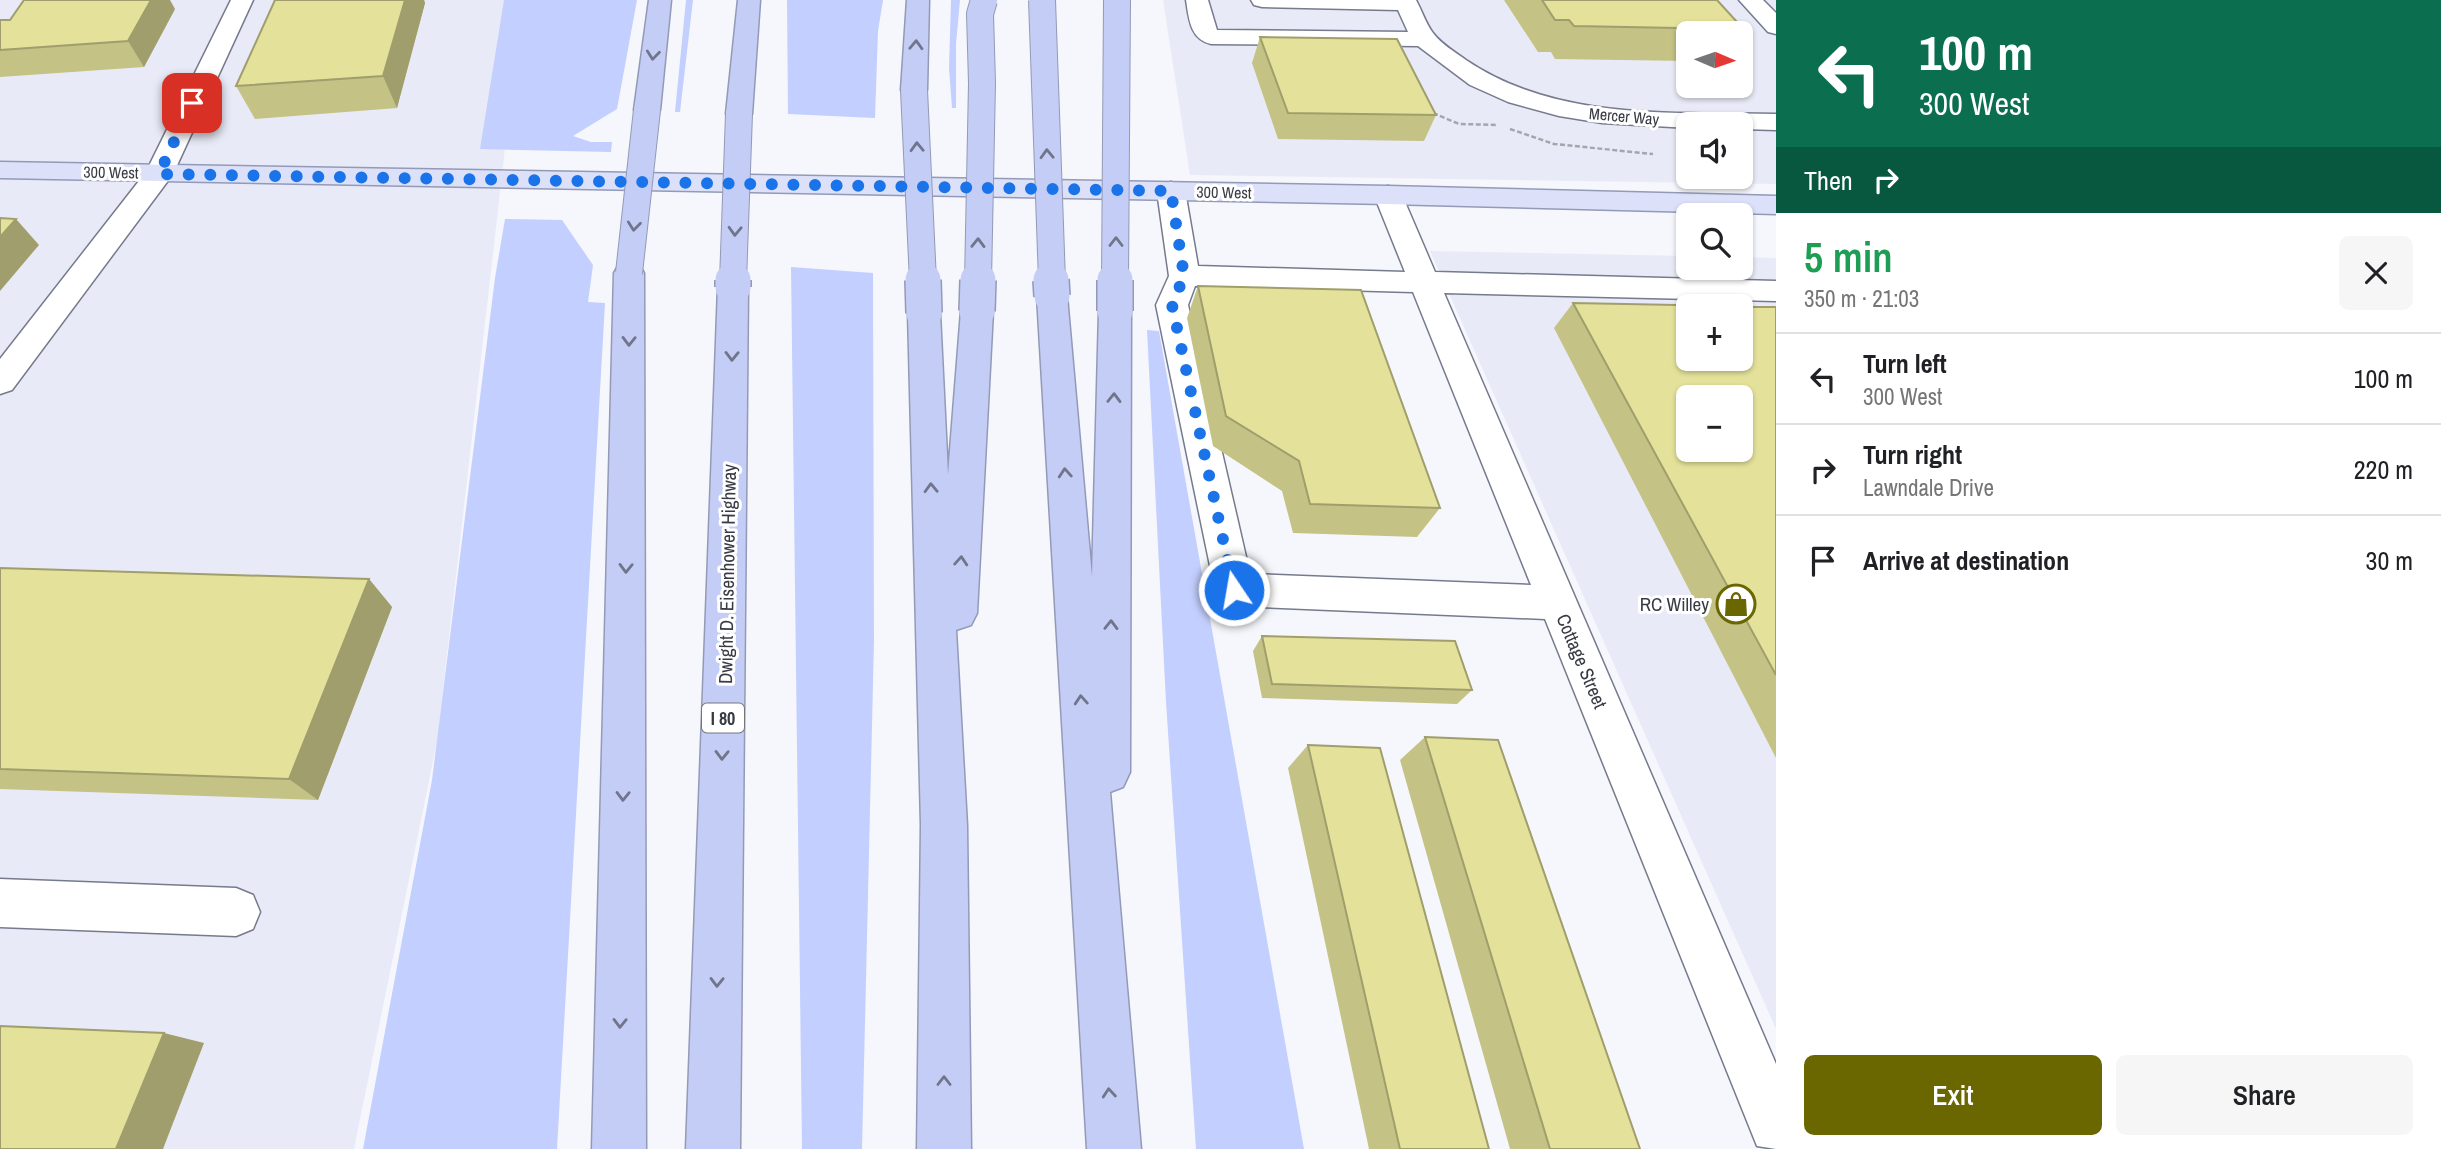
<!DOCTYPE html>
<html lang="en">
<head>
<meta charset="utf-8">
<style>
  body { margin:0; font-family:"Archivo Narrow",sans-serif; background:#f6f6f6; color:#202124; height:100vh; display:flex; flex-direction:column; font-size:26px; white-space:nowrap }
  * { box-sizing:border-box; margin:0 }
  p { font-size:23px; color:#757577 }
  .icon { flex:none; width:38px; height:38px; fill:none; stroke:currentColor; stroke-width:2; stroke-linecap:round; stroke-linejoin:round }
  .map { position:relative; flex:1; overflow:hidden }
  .drawer { display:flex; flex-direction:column; background:#fff; width:665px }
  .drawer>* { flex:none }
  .guide { background:#0b6e4f; color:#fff; overflow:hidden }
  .needle { width:46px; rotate:92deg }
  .fabs { position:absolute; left:1676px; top:21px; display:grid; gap:14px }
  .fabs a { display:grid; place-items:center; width:77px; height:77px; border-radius:10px; background:#fff; box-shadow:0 2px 5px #0004; font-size:35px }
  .pin { position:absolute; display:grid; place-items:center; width:60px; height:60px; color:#fff; margin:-30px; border-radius:14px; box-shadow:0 4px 10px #0006 }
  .me { position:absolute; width:77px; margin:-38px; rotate:348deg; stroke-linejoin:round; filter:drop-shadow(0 0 5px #0008) }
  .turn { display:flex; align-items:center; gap:24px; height:147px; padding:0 28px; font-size:32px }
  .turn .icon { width:91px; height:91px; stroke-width:2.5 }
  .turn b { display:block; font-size:49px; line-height:60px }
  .then { display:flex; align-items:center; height:66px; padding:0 28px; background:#0003; gap:14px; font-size:26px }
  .round { display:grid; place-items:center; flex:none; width:74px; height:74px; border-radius:10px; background:#f6f6f6 }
  .overview { display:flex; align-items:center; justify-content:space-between; height:119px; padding:0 28px }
  h1 { font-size:42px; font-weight:600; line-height:52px; color:#1e9e55 }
  .primary-button { display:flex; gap:14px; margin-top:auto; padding:14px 28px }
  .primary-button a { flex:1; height:80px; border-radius:10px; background:#6b6700; color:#fff; font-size:28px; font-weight:600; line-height:80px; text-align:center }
  .primary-button a+a { background:#f6f6f6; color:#202124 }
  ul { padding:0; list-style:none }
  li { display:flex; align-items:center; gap:21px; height:91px; padding:0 28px; border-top:2px solid #e0e0e0 }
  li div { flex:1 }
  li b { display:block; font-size:26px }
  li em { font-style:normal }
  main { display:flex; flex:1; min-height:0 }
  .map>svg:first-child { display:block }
  .built { fill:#e8ebf7; fill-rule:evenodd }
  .green { fill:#c3cffe }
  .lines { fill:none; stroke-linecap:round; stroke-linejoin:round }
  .minor-casing { stroke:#757a8d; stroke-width:3 }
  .major-casing { stroke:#939ab7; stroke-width:3 }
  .highway-casing { stroke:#939ab7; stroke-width:3 }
  .path { stroke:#a5a6ad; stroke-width:2.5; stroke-dasharray:5 2.5; stroke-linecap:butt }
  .minor { fill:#fff; fill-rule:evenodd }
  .major { fill:#dce1f9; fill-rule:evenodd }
  .highway { fill:#c4cdf5; fill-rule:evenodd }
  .highway-bridge-far1-casing { stroke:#939ab7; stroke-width:28; stroke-linecap:butt }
  .highway-bridge-casing { stroke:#939ab7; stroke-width:38; stroke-linecap:butt }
  .highway-bridge-far1 { stroke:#c4cdf5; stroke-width:26 }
  .highway-bridge { stroke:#c4cdf5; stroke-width:35 }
  .wall { fill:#c4c284 }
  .shaded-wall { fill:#a09e6c }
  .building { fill:#e4e29a; stroke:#a09e6c; stroke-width:2; fill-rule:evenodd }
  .oneway { stroke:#71758b }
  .route { stroke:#1a73e8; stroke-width:12; stroke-dasharray:0 21.6 }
  .labels { text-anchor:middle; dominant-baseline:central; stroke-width:6; stroke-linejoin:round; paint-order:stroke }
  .far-street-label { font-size:16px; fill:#393b44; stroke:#fff }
  .shield { fill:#fff; stroke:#74767c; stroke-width:2 }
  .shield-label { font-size:18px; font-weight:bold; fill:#393b44 }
  .street-label { font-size:19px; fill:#393b44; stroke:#fff }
  .poi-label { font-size:19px; fill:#393b44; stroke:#fff; text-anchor:end }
</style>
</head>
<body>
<main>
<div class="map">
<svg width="1776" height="1149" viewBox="0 0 1776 1149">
  <rect width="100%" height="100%" fill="#f6f7fc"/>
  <g class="built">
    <polygon points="0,0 517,0 504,158 437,742 354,1149 0,1149"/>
    <path d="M1163,0H1776V184L1190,175ZM1689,33H1741V86H1689ZM1689,124H1741V177H1689Z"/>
    <path d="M1430,251L1689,256V268H1741V257L1776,258V1029ZM1689,306H1741V359H1689ZM1689,397H1741V450H1689Z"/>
  </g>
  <g class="green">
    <polygon points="504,0 637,0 617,109 573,136 591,142 612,142 611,152 480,149"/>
    <polygon points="686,0 693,0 680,112 675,112"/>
    <polygon points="787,0 883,0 878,31 875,118 788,114"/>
    <polygon points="951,0 960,0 956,44 956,108 952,108 949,68"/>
    <polygon points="505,219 562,220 593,265 588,302 605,303 557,1149 363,1149 432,780 495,278"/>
    <polygon points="791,267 873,273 874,641 862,1149 802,1149"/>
    <polygon points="1147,330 1159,331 1304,1149 1196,1149 1166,702"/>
  </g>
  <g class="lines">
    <defs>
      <g id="minor">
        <polygon points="231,0 253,0 173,174 12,390 0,394 0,359 146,172"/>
        <path d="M1186,0H1208L1217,30L1408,32L1398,10L1262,7L1254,5L1251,0H1416C1422,11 1426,24 1433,33C1441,44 1455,52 1466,60C1556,121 1672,112 1776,114V130L1741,129V124H1689V128L1602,123L1559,116L1508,102L1470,85L1418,46L1211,44C1190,39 1189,19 1186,0Z"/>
        <polygon points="1739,0 1763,0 1776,13 1776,34 1768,32"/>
        <path d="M1171,182L1181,185L1185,191L1198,266L1405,272L1374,195L1378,189L1388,186L1398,189L1402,195L1435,272L1776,281V301L1444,293L1776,1064V1149L1757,1146L1545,619L1234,606L1220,602L1215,590L1156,305L1169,276L1157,191L1161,185ZM1195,286L1413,292L1531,585L1250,574L1188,305Z"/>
        <polygon points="0,879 236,888 253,895 260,912 253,929 236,936 0,927"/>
      </g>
      <polygon id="major" points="0,162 1388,186 1776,196 1776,214 1388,204 0,178"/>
      <g id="highway">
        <polygon points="649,0 671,0 660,110 656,116 647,118 638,116 634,110"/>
        <polygon points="738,0 760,0 752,114 748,120 739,122 730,120 726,114"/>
        <polygon points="907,0 929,0 927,90 923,95 914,98 905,95 901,90"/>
        <polygon points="629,263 640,266 644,273 646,1149 592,1149 614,273 618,266"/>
        <polygon points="733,277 744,280 748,287 740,1149 686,1149 718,287 722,280"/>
        <polygon points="1052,286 1063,289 1067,296 1092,577 1099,311 1104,304 1115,300 1126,304 1131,311 1130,772 1123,787 1110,792 1141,1149 1087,1149 1037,296 1041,289"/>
        <polygon points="977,300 988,304 993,311 977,613 971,625 956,630 967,825 971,1149 917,1149 921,825 908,313 913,305 924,302 935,305 940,313 948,475 961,311 966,304"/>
      </g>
    </defs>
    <use href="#minor" class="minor-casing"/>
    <use href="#major" class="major-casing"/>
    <use href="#highway" class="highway-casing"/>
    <g class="path">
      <polyline points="1433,113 1459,124 1498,125"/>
      <polyline points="1510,129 1554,144 1653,154"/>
    </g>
    <use href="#minor" class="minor"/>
    <use href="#major" class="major"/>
    <use href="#highway" class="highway"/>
    <defs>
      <g id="highway-bridge-far1">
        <polyline points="1042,0 1052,281"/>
        <polyline points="914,90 923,281"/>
        <polyline points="629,273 647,110"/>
        <polyline points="733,281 739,114"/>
        <polyline points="978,281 982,83 980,14 984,0"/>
        <polyline points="1115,281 1117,0"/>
      </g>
      <g id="highway-bridge">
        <polyline points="923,280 924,313"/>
        <polyline points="1051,280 1052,296"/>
        <polyline points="733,287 733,280"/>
        <polyline points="977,311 978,280"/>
        <polyline points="1115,311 1115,280"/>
      </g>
    </defs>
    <use href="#highway-bridge-far1" class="highway-bridge-far1-casing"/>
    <use href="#highway-bridge" class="highway-bridge-casing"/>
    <use href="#highway-bridge-far1" class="highway-bridge-far1"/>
    <use href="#highway-bridge" class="highway-bridge"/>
  </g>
  <g class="wall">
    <polygon points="275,0 424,0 425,3 397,108 255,119 236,86"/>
    <polygon points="1504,0 1717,0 1738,23 1731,33 1689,33 1689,61 1555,59 1551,52 1538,52"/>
    <polygon points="175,9 144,67 0,77 0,20"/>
    <polygon points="1260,37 1436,115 1424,141 1278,139 1252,63"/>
    <polygon points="1198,286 1440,508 1417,537 1293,533 1282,491 1213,446 1187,318"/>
    <polygon points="1573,303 1776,307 1776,758 1554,328"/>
    <polygon points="0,568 369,579 392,607 318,800 0,789"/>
    <polygon points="1262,636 1472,690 1457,704 1262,698 1253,651"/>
    <polygon points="1425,737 1640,1149 1510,1149 1400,760"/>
    <polygon points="1308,745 1489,1149 1369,1149 1288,768"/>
  </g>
  <g class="shaded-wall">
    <polygon points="151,0 170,0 175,9 144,67 128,41"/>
    <polygon points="405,0 424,0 425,3 397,108 383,76"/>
    <polygon points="16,219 39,245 0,291 0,237"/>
    <polygon points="369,579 392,607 318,800 289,779"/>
    <polygon points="164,1033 204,1043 163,1149 116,1149"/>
  </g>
  <g class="building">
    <polygon points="24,0 151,0 128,41 0,50 0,20 10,20"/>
    <polygon points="275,0 405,0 383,76 236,86"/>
    <polygon points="1542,0 1717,0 1738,23 1726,23 1731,29 1574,26 1569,20 1555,20"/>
    <polygon points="1260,37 1397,39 1436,115 1288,113"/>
    <polygon points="0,218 16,219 0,237"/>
    <polygon points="1198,286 1361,290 1440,508 1310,504 1299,461 1226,416"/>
    <path d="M1573,303L1729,306H1689V359H1741V307H1776V675ZM1689,397H1741V450H1689Z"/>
    <polygon points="0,568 369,579 289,779 0,769"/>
    <polygon points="1262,636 1455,641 1472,690 1272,684"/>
    <polygon points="1425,737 1498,740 1640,1149 1550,1149"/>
    <polygon points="1308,745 1380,748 1489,1149 1400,1149"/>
    <polygon points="0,1026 164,1033 116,1149 0,1149"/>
  </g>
  <defs><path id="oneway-chevron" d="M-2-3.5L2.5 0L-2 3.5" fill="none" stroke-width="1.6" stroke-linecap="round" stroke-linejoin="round" transform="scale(1.75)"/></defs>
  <g class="oneway">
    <use href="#oneway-chevron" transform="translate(916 45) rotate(-88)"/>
    <use href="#oneway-chevron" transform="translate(653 55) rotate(96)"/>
    <use href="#oneway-chevron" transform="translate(917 147) rotate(-92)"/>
    <use href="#oneway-chevron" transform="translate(1047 154) rotate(-92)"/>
    <use href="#oneway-chevron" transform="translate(634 226) rotate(96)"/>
    <use href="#oneway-chevron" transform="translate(735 231) rotate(92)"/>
    <use href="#oneway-chevron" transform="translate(1116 242) rotate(-90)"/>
    <use href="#oneway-chevron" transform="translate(978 243) rotate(-89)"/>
    <use href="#oneway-chevron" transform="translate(629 341) rotate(91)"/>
    <use href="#oneway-chevron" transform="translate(732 356) rotate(91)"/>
    <use href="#oneway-chevron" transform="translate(1114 398) rotate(-89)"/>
    <use href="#oneway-chevron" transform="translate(1065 473) rotate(-94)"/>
    <use href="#oneway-chevron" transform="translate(931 488) rotate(-92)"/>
    <use href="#oneway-chevron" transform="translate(961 561) rotate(-86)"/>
    <use href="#oneway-chevron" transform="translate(626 568) rotate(91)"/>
    <use href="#oneway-chevron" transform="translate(1111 625) rotate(-89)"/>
    <use href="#oneway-chevron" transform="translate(1081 700) rotate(-94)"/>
    <use href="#oneway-chevron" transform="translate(722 755) rotate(91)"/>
    <use href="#oneway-chevron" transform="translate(623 796) rotate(91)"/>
    <use href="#oneway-chevron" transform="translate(717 982) rotate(91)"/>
    <use href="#oneway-chevron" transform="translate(620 1023) rotate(91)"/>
    <use href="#oneway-chevron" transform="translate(944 1081) rotate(-90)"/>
    <use href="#oneway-chevron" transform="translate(1109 1093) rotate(-95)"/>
  </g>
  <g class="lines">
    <polyline class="route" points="192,103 159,174 1171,191 1184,276 1172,305 1234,590"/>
  </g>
  <defs>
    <symbol id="shop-ring" viewBox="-11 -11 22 22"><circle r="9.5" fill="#fff" stroke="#6b6700" stroke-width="1.5"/><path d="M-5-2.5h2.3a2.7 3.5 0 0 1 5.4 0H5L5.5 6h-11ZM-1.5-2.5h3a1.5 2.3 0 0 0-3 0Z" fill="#6b6700"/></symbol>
  </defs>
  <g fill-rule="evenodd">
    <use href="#shop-ring" x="1714" y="582" width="44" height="44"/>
  </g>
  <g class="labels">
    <g class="far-street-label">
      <text transform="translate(1624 116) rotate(5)">Mercer Way</text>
      <text transform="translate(111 172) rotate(1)">300 West</text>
      <text transform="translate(1224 192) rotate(1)">300 West</text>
    </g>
    <rect class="shield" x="702" y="703.5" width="42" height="29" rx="5"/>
    <g class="shield-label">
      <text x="723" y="718">I 80</text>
    </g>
    <g class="street-label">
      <text transform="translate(727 574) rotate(-89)">Dwight D. Eisenhower Highway</text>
      <text transform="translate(1582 661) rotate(67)">Cottage Street</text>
    </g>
    <g class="poi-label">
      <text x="1709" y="604">RC Willey</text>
    </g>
  </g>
</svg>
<div class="fabs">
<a><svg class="needle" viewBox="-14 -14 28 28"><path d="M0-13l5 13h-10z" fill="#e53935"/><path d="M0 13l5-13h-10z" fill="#757577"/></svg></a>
<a><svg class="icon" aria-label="sound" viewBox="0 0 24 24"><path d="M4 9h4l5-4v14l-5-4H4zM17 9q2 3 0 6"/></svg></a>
<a><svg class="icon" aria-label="search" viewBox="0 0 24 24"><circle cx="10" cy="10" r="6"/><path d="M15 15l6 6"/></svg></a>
<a>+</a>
<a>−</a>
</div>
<div class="pin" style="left:192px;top:103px;background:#d93025"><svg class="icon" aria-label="arrive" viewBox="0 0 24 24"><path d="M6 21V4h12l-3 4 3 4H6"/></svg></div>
<svg class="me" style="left:1234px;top:590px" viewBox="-20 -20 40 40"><circle r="17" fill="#1a73e8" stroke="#fff" stroke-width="3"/><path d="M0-11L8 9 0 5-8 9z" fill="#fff"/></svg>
</div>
<section class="drawer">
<div class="guide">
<div class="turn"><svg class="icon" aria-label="left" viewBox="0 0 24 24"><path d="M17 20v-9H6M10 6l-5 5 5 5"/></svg><div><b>100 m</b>300 West</div></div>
<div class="then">Then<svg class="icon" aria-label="right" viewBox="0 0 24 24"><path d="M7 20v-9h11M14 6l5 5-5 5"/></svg></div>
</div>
<div class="overview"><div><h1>5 min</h1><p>350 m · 21:03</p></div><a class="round"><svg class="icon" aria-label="close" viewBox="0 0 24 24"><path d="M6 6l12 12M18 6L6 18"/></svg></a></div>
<ul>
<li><svg class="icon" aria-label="left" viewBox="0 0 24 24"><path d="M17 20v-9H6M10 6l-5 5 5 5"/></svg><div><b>Turn left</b><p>300 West</p></div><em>100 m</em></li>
<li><svg class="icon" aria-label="right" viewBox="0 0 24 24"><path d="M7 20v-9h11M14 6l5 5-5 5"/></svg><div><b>Turn right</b><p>Lawndale Drive</p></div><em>220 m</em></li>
<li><svg class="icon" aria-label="arrive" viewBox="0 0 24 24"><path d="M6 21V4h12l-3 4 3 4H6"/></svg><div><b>Arrive at destination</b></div><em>30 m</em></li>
</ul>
<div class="primary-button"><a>Exit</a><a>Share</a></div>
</section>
</main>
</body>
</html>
